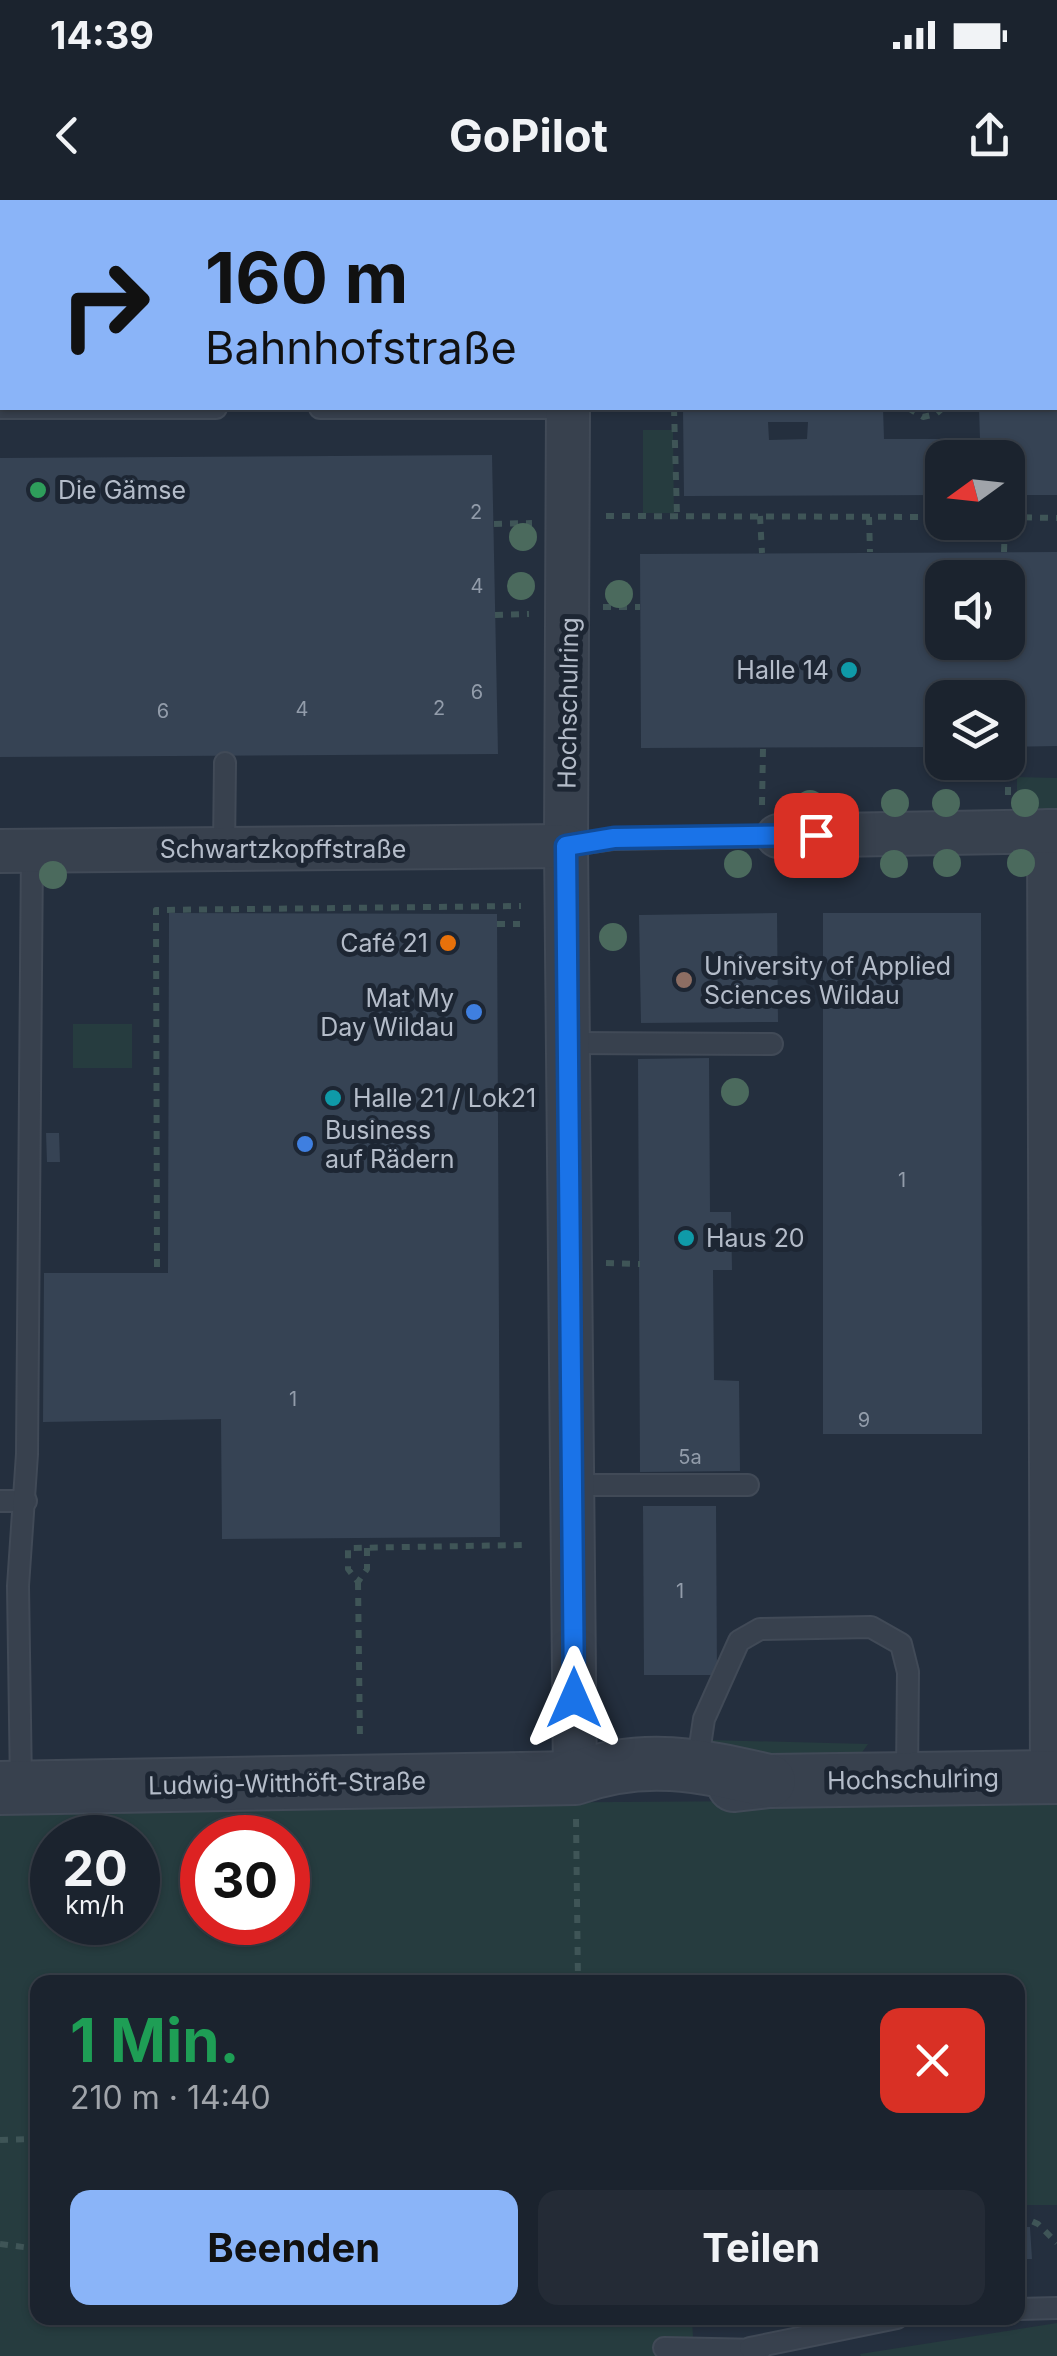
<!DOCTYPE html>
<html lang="de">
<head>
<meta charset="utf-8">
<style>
  body { margin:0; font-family:Inter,sans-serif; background:#242b36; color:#f1f3f6; height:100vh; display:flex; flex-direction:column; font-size:38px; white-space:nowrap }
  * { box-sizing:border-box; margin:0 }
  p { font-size:32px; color:#a0a4aa }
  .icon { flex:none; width:55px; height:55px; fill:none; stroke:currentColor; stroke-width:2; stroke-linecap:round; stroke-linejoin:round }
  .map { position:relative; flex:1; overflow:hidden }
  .drawer { position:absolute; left:30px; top:1775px; width:995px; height:350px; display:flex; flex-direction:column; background:#1b232e; border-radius:20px; box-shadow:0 2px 8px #0004,0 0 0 2px #39404a }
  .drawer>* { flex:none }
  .hud { position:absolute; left:0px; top:0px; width:1058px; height:210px; box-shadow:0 2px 8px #0004,0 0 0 2px #39404a; background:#8ab4f8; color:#111; overflow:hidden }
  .needle { width:65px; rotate:255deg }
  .buttons { position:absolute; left:925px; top:240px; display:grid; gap:20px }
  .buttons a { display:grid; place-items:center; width:100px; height:100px; border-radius:20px; background:#1b232e; box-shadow:0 2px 8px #0004,0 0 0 2px #39404a; font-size:50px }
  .speed { position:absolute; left:30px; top:1615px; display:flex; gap:20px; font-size:50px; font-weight:700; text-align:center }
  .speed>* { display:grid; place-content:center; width:130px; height:130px; border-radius:50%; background:#1b232e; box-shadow:0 2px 8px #0004,0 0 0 2px #39404a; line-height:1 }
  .speed small { font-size:25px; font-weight:400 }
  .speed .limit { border:15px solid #d22; background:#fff; color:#111 }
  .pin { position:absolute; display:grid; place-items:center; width:85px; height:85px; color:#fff; margin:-42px; border-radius:20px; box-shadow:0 5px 15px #0006 }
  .me { position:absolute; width:110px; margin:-55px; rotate:0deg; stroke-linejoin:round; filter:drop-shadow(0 0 8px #0008) }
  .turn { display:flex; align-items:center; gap:35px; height:210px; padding:0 40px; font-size:45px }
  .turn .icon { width:130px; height:130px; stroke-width:2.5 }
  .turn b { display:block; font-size:70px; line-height:85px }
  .round { display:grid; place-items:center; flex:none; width:105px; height:105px; border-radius:20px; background:#242b36 }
  .summary { display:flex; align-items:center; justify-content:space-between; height:170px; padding:0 40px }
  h1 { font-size:60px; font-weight:700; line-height:75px; color:#1e9e55 }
  .cta { display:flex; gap:20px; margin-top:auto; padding:20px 40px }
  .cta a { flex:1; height:115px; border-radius:20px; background:#8ab4f8; color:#111; font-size:40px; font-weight:700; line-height:115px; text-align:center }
  .cta a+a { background:#242b36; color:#f1f3f6 }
  .status { display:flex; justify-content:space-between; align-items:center; height:70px; padding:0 50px; background:#1b232e; direction:ltr }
  .status svg { height:28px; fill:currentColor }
  header { display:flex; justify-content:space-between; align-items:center; height:130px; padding:0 40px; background:#1b232e; font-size:45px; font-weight:700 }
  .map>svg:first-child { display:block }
  .green { fill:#263c3f; fill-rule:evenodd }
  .building { fill:#364354; fill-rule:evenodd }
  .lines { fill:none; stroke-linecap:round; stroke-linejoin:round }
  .service-casing { stroke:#414a57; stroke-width:24 }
  .minor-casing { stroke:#414a57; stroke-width:46 }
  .tertiary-casing { stroke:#414a57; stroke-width:56 }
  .path { stroke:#3f5557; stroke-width:6; stroke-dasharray:8 8; stroke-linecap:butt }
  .service { stroke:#38414e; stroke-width:20 }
  .minor { stroke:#38414e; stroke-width:42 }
  .tertiary { stroke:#38414e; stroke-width:52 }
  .tree { fill:#4b6a5d }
  .route-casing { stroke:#114b97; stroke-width:25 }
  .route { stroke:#1a73e8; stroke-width:18 }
  .leisure-dot { fill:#2e9e5b; stroke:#1d2633; stroke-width:4 }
  .culture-dot { fill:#0f9aa8; stroke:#1d2633; stroke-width:4 }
  .food-dot { fill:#e8710a; stroke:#1d2633; stroke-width:4 }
  .education-dot { fill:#8d6e63; stroke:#1d2633; stroke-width:4 }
  .shop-dot { fill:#3f7fe0; stroke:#1d2633; stroke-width:4 }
  .labels { text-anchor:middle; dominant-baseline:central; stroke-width:10; stroke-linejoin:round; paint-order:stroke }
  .number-label { font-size:20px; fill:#929caa }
  .poi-label { font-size:25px; fill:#b4bcc9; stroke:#1d2633; text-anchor:start }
  .street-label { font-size:25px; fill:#b4bcc9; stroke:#1d2633 }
</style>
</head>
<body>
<div class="status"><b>14:39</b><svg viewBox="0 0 49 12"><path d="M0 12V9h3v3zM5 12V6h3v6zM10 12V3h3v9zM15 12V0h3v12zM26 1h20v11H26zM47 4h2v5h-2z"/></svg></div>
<header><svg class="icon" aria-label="back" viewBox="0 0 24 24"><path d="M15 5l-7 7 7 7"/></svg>GoPilot<svg class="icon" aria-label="share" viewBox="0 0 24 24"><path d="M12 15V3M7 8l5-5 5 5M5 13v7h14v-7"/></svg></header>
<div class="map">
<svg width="1057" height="2156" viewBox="0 0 1057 2156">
  <rect width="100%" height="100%" fill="#242f3e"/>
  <g class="green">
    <polygon points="643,230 673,230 674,313 643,313"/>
    <polygon points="1017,577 1057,578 1057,616 1017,616"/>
    <rect x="73" y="824" width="59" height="44"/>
    <polygon points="709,1540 868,1544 858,1558 713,1557"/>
    <path d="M1057,1599V2005H1018V1782H38V2118H692L694,2156H0V1606ZM52,1638H138V1722H52ZM202,1638H288V1722H202Z"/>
    <polygon points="1057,2123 1057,2156 861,2156 860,2154"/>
  </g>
  <g class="building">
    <path d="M683,208H883L884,239H980L979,208H1057V295H1008V258H942V295L684,296ZM768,222H808L807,239L769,240Z"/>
    <polygon points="492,255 498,554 0,557 0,258"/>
    <path d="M1057,352V546L1008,547V498H942V547L641,548L640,354ZM942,378H1008V442H942Z"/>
    <polygon points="169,713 497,714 500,1337 222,1339 221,1219 43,1222 44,1073 168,1073"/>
    <polygon points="777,713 778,822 641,823 639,715"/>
    <polygon points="823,713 981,713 982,1234 823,1234"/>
    <polygon points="709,858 710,1012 731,1012 732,1070 713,1070 714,1180 739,1181 740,1271 640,1272 638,859"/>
    <polygon points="46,933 59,933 60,962 47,962"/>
    <polygon points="643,1306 716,1306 717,1475 644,1475"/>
    <polygon points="1018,2027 1030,2027 1032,2059 1018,2059"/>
  </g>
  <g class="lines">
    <defs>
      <g id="service">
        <polyline points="302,0 302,2"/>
        <polyline points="0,208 216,208"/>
        <polyline points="320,208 568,208"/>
        <polyline points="566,646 614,639 778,636"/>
        <polyline points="224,649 225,563"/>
        <polyline points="568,843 772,844"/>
        <polyline points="572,1285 748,1285"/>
        <polyline points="0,1301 26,1301"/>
        <polyline points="697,1566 704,1519 739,1441 760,1429 871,1427 901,1444 908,1472 907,1576"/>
        <polyline points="21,1586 18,1386 27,1254 32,651"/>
        <polyline points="1018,2109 1057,2108"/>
        <polyline points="664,2148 760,2150"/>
        <polyline points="750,2148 897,2118"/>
      </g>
      <g id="minor">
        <polyline points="568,208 566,646 575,1578"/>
        <polyline points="1049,631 1052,1577"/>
        <polyline points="778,636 1057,631"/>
        <polyline points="0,651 566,646"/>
      </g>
      <g id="tertiary">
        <polyline points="734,1585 769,1581 1057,1577"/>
        <path d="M0,1588L575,1578C644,1553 699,1565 769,1581"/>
      </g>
    </defs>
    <use href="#service" class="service-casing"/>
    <use href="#minor" class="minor-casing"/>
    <use href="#tertiary" class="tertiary-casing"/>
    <g class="path">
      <polyline points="571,2 572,0"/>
      <polyline points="1055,53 1057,53"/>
      <polyline points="674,208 677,316"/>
      <polyline points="908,208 923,217 936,214 943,208"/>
      <polyline points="606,316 942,317"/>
      <polyline points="760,316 762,353"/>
      <polyline points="869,317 870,352"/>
      <polyline points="1008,317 1057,318"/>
      <polyline points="494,324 532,323"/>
      <polyline points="1004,352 1005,322"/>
      <polyline points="603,407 640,407"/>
      <polyline points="495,415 529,414"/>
      <polyline points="1008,595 1008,547"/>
      <polyline points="762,605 763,548"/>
      <polyline points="497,724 520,724"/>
      <polyline points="606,1063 640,1064"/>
      <polyline points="157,1067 156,710 521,706"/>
      <polyline points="367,1348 367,1369 358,1382 348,1369 348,1348 525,1345"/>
      <polyline points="358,1382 360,1540"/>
      <polyline points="576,1619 578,1782"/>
      <polyline points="0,1940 38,1939"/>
      <polyline points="1018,2015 1038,2024 1057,2043"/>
      <polyline points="0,2044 38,2049"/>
    </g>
    <use href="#service" class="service"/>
    <use href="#minor" class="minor"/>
    <use href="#tertiary" class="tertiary"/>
  </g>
  <g class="tree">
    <circle cx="523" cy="337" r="14"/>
    <circle cx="521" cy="386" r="14"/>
    <circle cx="619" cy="394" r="14"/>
    <circle cx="895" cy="603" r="14"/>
    <circle cx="946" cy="603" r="14"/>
    <circle cx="1025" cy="603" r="14"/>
    <circle cx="810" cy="604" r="14"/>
    <circle cx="947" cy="663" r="14"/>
    <circle cx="1021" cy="663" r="14"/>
    <circle cx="738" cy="664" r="14"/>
    <circle cx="816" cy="664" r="14"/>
    <circle cx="894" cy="664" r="14"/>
    <circle cx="53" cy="675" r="14"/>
    <circle cx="613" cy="737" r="14"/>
    <circle cx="735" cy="892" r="14"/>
  </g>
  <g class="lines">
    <defs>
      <polyline id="route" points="574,1498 566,646 614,638 816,635"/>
    </defs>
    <use href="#route" class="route-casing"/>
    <use href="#route" class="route"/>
  </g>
  <circle class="leisure-dot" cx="38" cy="290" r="10"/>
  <g class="culture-dot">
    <circle cx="849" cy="470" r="10"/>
    <circle cx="333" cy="898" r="10"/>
    <circle cx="686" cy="1038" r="10"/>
  </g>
  <circle class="food-dot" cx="448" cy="743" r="10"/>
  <circle class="education-dot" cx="684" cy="780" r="10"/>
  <g class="shop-dot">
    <circle cx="474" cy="812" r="10"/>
    <circle cx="305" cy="944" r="10"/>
  </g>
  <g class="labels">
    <g class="number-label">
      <text x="476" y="312">2</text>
      <text x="477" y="386">4</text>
      <text x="477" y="492">6</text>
      <text x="439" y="508">2</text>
      <text x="302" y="509">4</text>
      <text x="163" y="511">6</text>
      <text x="902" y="980">1</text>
      <text x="293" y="1199">1</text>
      <text x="864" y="1220">9</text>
      <text x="690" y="1257">5a</text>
      <text x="680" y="1391">1</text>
    </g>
    <g class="poi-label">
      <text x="58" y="290">Die Gämse</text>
      <text x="829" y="470" text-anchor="end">Halle 14</text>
      <text x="428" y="743" text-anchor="end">Café 21</text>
      <text x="704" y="766">University of Applied<tspan x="704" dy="29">Sciences Wildau</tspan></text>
      <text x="454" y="798" text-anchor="end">Mat My<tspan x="454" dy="29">Day Wildau</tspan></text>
      <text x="353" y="898">Halle 21 / Lok21</text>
      <text x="325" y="930">Business<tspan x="325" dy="29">auf Rädern</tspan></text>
      <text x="706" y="1038">Haus 20</text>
    </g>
    <g class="street-label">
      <text transform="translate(568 503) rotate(-89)">Hochschulring</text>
      <text x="283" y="649">Schwartzkopffstraße</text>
      <text transform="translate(913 1579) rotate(-1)">Hochschulring</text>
      <text transform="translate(287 1583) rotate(-1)">Ludwig-Witthöft-Straße</text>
    </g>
  </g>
</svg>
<div class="buttons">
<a><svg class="needle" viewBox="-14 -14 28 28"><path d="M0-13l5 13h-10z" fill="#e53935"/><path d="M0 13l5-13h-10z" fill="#a0a4aa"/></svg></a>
<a><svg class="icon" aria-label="sound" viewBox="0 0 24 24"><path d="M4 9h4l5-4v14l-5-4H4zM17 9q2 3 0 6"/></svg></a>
<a><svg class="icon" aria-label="layers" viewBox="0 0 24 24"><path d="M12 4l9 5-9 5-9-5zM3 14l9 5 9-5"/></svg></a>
</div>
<div class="speed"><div>20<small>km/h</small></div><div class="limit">30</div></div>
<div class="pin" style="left:816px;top:635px;background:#d93025"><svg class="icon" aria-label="arrive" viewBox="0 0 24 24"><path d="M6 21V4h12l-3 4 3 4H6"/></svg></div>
<svg class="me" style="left:574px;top:1498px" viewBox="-20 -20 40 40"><path d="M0-17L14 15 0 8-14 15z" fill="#1a73e8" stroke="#fff" stroke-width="4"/></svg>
<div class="hud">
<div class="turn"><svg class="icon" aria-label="right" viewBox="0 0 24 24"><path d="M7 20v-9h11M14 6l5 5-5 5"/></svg><div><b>160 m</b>Bahnhofstraße</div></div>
</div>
<section class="drawer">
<div class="summary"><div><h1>1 Min.</h1><p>210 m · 14:40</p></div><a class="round" style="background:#d93025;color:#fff"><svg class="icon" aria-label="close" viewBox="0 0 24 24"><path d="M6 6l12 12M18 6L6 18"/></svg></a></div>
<div class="cta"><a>Beenden</a><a>Teilen</a></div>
</section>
</div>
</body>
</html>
